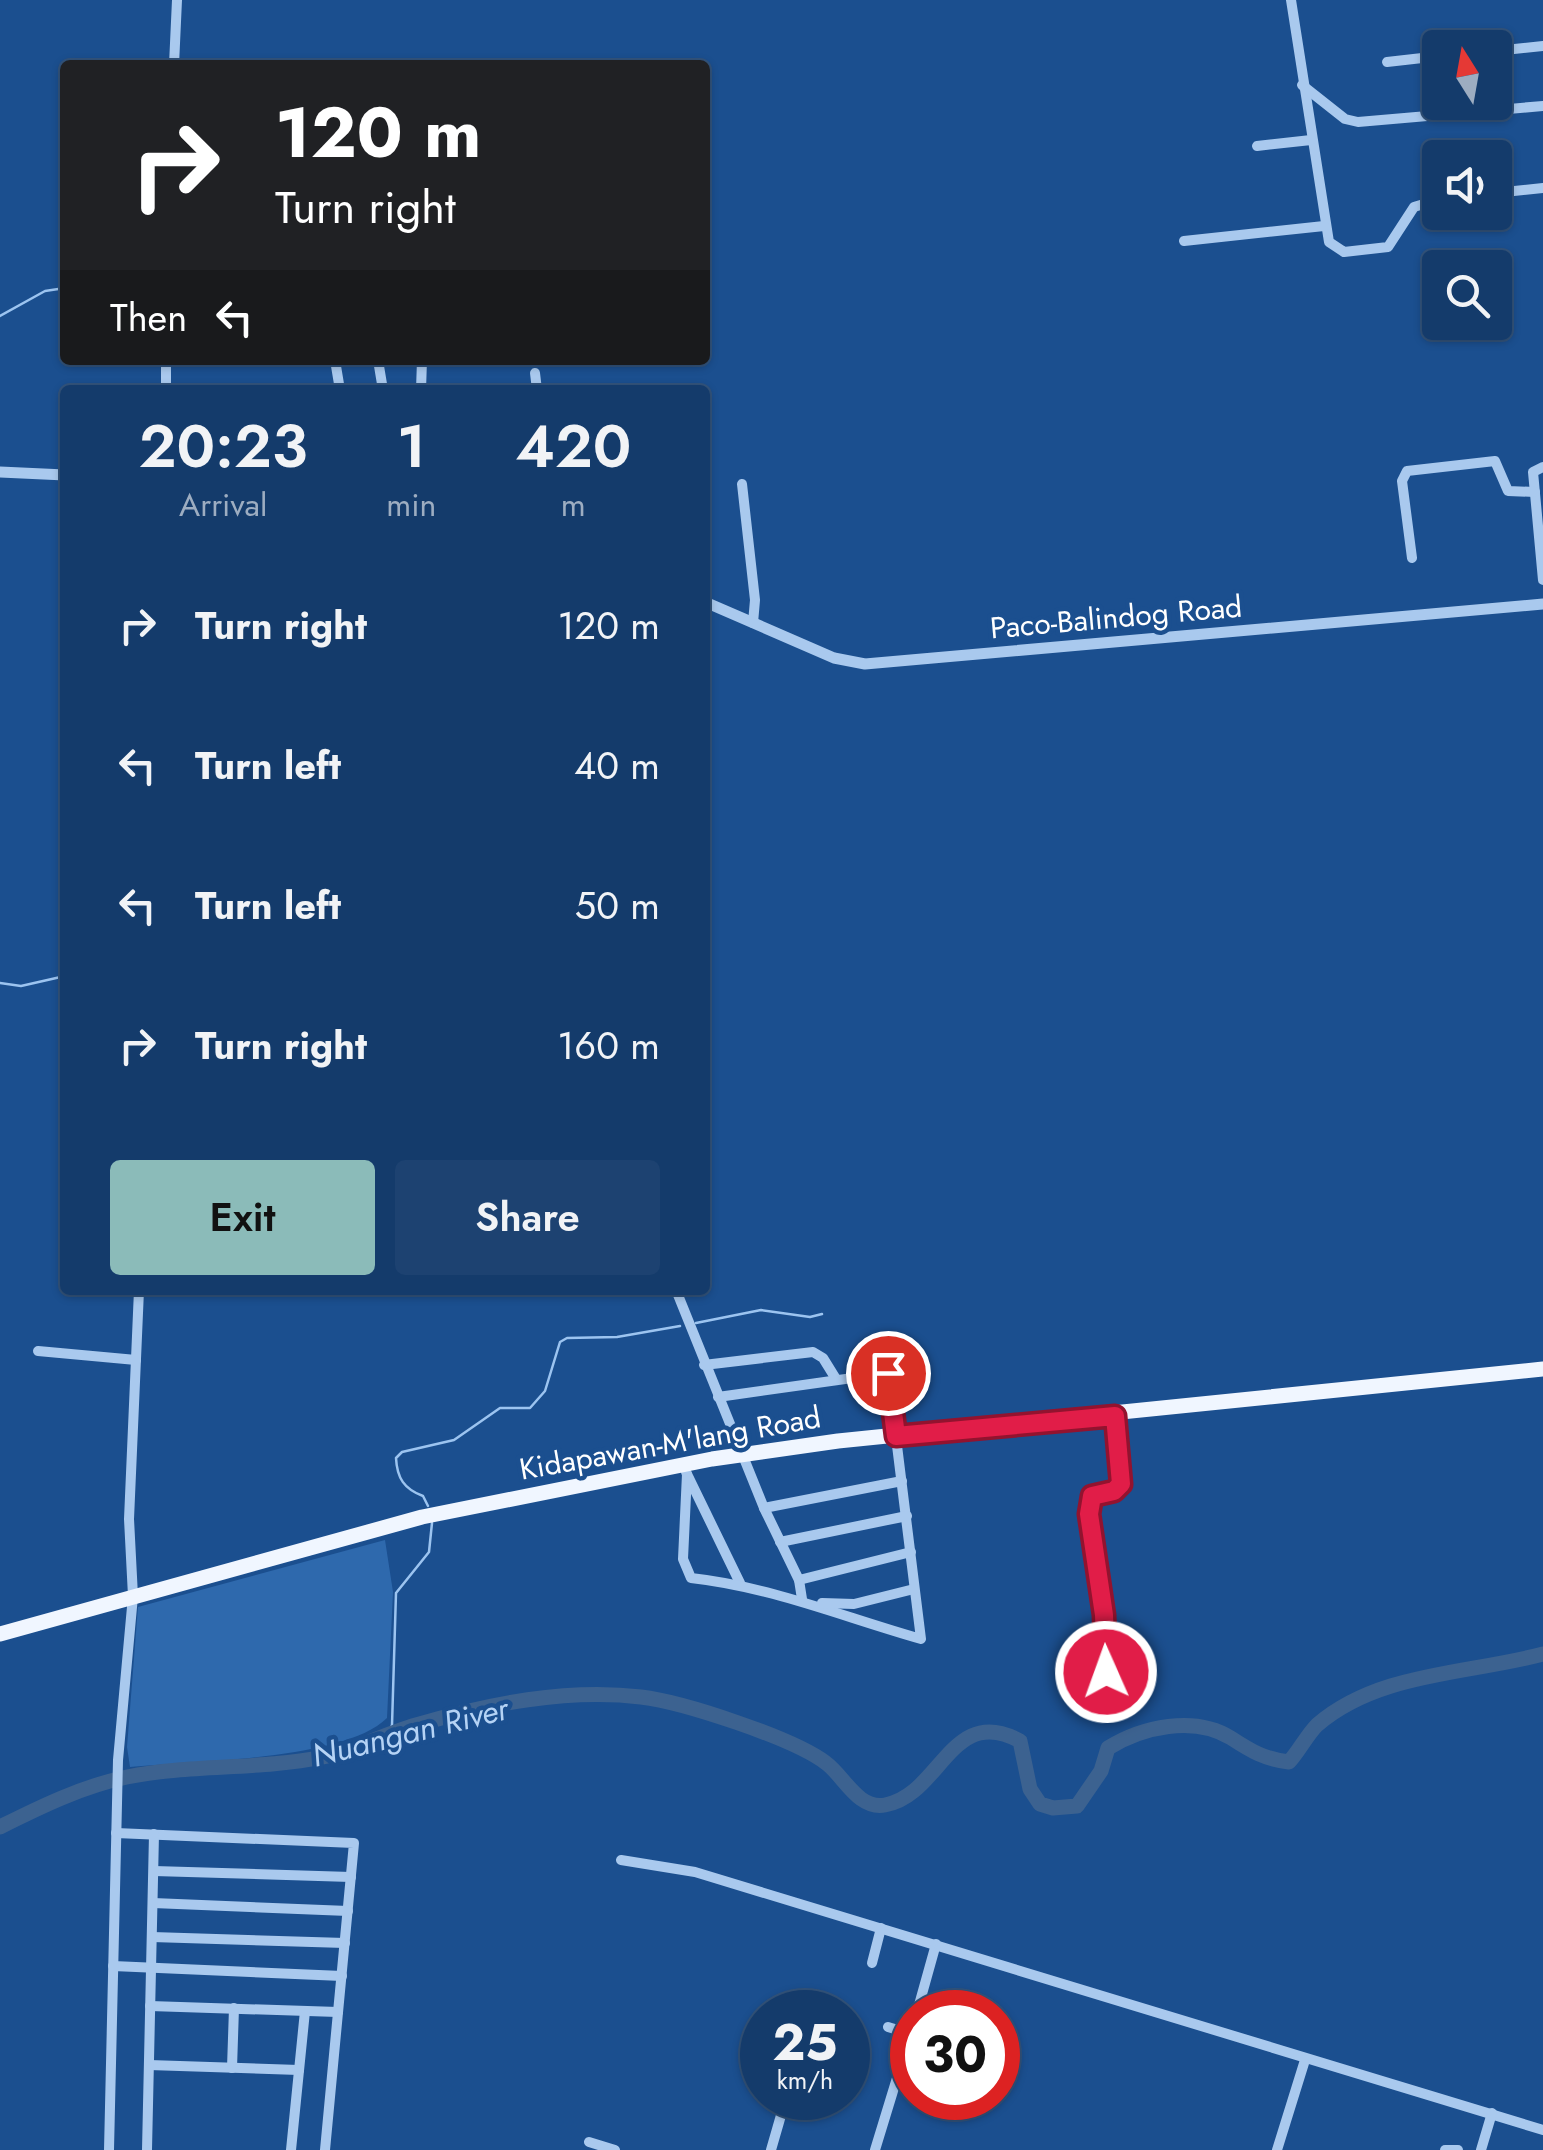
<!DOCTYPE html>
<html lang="en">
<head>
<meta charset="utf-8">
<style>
  body { margin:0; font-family:Jost,sans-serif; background:#1d4271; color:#f1f3f6; height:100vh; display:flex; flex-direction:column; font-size:38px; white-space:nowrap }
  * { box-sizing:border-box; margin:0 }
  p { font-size:32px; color:#9dadc1 }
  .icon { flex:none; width:55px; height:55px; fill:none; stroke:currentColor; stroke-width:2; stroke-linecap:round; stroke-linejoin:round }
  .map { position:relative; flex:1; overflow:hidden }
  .panel { position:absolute; left:60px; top:385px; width:650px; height:910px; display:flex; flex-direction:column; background:#143b6b; border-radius:10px; box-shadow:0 2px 8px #0004,0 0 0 2px #33557e }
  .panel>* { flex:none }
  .top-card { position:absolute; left:60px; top:60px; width:650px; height:305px; border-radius:10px; box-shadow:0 2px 8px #0004,0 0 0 2px #33557e; background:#202124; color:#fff; overflow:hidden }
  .needle { width:65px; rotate:349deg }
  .tools { position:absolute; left:1422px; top:30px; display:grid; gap:20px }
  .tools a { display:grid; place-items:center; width:90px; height:90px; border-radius:10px; background:#143b6b; box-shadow:0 2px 8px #0004,0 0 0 2px #33557e; font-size:50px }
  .speed { position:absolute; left:740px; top:1990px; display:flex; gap:20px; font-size:50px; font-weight:700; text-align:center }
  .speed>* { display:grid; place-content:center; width:130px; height:130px; border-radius:50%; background:#143b6b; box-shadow:0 2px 8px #0004,0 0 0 2px #33557e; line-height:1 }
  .speed small { font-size:25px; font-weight:400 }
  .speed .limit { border:15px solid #d22; background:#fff; color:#111 }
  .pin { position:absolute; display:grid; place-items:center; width:85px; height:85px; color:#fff; margin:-42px; border:5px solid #fff; border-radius:50%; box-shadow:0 2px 10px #0007 }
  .me { position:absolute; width:110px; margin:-55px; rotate:358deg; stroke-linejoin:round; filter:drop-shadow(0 0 8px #0008) }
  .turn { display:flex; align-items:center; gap:35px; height:210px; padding:0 50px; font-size:45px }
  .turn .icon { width:130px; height:130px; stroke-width:2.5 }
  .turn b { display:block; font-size:70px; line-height:85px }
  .then { display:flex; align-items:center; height:95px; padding:0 50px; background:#0003; gap:20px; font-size:38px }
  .eta { display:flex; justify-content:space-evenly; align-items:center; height:170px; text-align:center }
  .eta b { font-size:60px; font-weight:600; line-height:70px }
  .action { display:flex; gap:20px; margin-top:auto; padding:20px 50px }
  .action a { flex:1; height:115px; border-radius:10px; background:#8bbbb9; color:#111; font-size:40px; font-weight:600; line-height:115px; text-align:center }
  .action a+a { background:#1d4271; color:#f1f3f6 }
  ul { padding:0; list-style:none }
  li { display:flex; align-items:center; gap:30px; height:140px; padding:0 50px }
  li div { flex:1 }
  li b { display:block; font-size:38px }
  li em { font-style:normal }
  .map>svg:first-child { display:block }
  .green { fill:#2e69ad }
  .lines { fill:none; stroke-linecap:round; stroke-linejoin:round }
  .stream { stroke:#9cc4f0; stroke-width:2.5 }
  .river { stroke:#3c6290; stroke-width:15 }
  .minor { stroke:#a9c9ee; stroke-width:10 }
  .tertiary { stroke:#a9c9ee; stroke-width:11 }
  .primary { stroke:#f0f6ff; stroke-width:15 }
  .route-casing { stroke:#92132f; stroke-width:25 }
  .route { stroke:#e11d48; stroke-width:18 }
  .labels { text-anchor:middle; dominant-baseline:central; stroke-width:9; stroke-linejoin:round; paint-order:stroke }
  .street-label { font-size:30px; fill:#fff; stroke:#1b4f8f }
  .water-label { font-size:32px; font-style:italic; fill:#b5d3f5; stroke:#1b4f8f }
</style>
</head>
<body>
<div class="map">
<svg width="1543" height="2150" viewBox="0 0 1543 2150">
  <rect width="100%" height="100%" fill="#1b4f8f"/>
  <path class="green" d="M385,1540L393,1592L387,1718C345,1760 193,1761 130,1767L127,1747L138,1607Z"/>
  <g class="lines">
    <g class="stream">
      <polyline points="0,316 45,291 65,288"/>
      <polyline points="0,983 21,986 65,976"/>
      <polyline points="696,1323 761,1310 810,1317 822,1314"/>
      <path d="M428,1506L423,1496C404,1489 397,1478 396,1458L402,1452L454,1440L500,1408H530L545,1391L560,1342L567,1338L617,1337L680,1326"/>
      <polyline points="388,1734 392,1725 396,1593 429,1552 432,1523"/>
    </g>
    <path class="river" d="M0,1827C40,1807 83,1786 127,1777C191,1764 259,1770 323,1757C356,1750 384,1734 416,1725C488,1704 567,1688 641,1697C683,1702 793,1738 826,1763C844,1776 858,1810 885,1805C941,1795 951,1703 1020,1741L1030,1789L1040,1804L1053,1808L1077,1806L1101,1771L1108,1748C1142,1727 1194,1715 1231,1738C1251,1751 1264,1759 1289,1762C1299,1751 1307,1735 1317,1725C1378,1672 1469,1674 1543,1654"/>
    <g class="minor">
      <polyline points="1291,0 1329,242 1344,252 1388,247 1414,207 1440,199"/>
      <polyline points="1495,51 1543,46"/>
      <polyline points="1387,62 1440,56"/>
      <polyline points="174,65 177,0"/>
      <polyline points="1302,85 1345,119 1358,122 1543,106"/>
      <polyline points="1257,146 1311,140"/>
      <polyline points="1495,193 1543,188"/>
      <polyline points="1184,241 1324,226"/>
      <polyline points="335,360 340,390"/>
      <polyline points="378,360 383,390"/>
      <polyline points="535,373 537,390"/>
      <polyline points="166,390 166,360"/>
      <polyline points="421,390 422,360"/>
      <polyline points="1543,467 1533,472 1543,580"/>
      <polyline points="742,484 755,600 753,623"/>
      <polyline points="1412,558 1402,481 1407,471 1495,461 1508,491 1535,492"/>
      <polyline points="676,1290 764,1508 799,1580 802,1599"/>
      <polyline points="38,1351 136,1360"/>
      <polyline points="704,1365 813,1352 823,1358 836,1379"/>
      <polyline points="686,1472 740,1583"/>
      <path d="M687,1474L683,1559L691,1578C772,1587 843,1617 921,1639L888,1373L718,1397"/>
      <polyline points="764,1508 902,1481"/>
      <polyline points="780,1542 907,1516"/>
      <polyline points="799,1580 911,1552"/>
      <polyline points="822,1603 854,1604 914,1589"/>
      <path d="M1101,1716C1105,1682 1108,1648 1104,1613C1100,1579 1080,1528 1092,1496L1114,1491L1121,1484L1115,1416"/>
      <polyline points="116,1833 354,1843 325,2150"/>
      <polyline points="621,1860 695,1872 1543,2130"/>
      <polyline points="154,1871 351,1877"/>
      <polyline points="153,1903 348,1911"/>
      <polyline points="152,1937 345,1943"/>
      <polyline points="872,1963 881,1928"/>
      <polyline points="113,1966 342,1976"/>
      <polyline points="150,2006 338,2012"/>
      <polyline points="917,2012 936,1944"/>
      <polyline points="888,2027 911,2034"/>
      <polyline points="149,2065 299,2070"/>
      <polyline points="232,2068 234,2008"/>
      <polyline points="589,2142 615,2150"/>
      <polyline points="109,2150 118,1760 133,1596 129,1519 139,1290"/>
      <polyline points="147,2150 154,1834"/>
      <polyline points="291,2150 305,2011"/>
      <polyline points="771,2150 786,2098"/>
      <polyline points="875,2150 912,2029"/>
      <polyline points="1277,2150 1305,2060"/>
      <polyline points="1445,2150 1458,2150"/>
      <polyline points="1481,2150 1492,2113"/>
    </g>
    <g class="tertiary">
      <polyline points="0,472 65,475"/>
      <polyline points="705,602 834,658 865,664 1543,604"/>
    </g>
    <polyline class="primary" points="0,1634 422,1517 712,1459 838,1441 1543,1369"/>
  </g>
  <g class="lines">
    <defs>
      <polyline id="route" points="888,1373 896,1436 1115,1416 1121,1484 1114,1491 1092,1496 1089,1514 1104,1615 1106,1672"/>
    </defs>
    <use href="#route" class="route-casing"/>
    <use href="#route" class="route"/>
  </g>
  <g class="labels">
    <g class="street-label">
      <text transform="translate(1116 617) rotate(-5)">Paco-Balindog Road</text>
      <text transform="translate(670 1443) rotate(-10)">Kidapawan-M'lang Road</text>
    </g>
    <g class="water-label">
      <text transform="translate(410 1732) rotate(-14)">Nuangan River</text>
    </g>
  </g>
</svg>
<div class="tools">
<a><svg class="needle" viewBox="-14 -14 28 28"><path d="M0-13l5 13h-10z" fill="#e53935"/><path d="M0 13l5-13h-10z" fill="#9dadc1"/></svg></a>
<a><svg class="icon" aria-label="sound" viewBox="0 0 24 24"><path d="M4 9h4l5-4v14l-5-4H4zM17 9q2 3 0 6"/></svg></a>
<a><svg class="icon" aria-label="search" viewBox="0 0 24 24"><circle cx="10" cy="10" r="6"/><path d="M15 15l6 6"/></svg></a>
</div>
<div class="speed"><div>25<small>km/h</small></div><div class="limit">30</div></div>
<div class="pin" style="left:888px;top:1373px;background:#d93025"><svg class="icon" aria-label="arrive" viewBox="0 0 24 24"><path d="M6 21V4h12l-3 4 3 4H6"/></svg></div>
<svg class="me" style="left:1106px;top:1672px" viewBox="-20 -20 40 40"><circle r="17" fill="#e11d48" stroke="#fff" stroke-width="3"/><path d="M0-11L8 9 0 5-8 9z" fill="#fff"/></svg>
<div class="top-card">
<div class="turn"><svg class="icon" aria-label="right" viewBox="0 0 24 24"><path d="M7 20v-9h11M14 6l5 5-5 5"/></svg><div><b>120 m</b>Turn right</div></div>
<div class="then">Then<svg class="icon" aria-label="left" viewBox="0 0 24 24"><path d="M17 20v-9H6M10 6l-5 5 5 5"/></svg></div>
</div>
<section class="panel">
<div class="eta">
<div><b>20:23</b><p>Arrival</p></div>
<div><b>1</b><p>min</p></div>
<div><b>420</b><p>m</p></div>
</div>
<ul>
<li><svg class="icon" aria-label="right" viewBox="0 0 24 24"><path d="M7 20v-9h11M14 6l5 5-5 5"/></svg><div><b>Turn right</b></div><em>120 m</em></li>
<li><svg class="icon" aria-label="left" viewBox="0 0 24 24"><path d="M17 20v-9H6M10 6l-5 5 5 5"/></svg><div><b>Turn left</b></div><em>40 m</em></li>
<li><svg class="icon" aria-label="left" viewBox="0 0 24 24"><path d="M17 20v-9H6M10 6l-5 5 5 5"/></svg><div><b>Turn left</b></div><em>50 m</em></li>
<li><svg class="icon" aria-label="right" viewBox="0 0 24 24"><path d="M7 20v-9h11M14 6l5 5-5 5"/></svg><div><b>Turn right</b></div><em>160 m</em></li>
</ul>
<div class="action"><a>Exit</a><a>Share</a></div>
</section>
</div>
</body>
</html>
